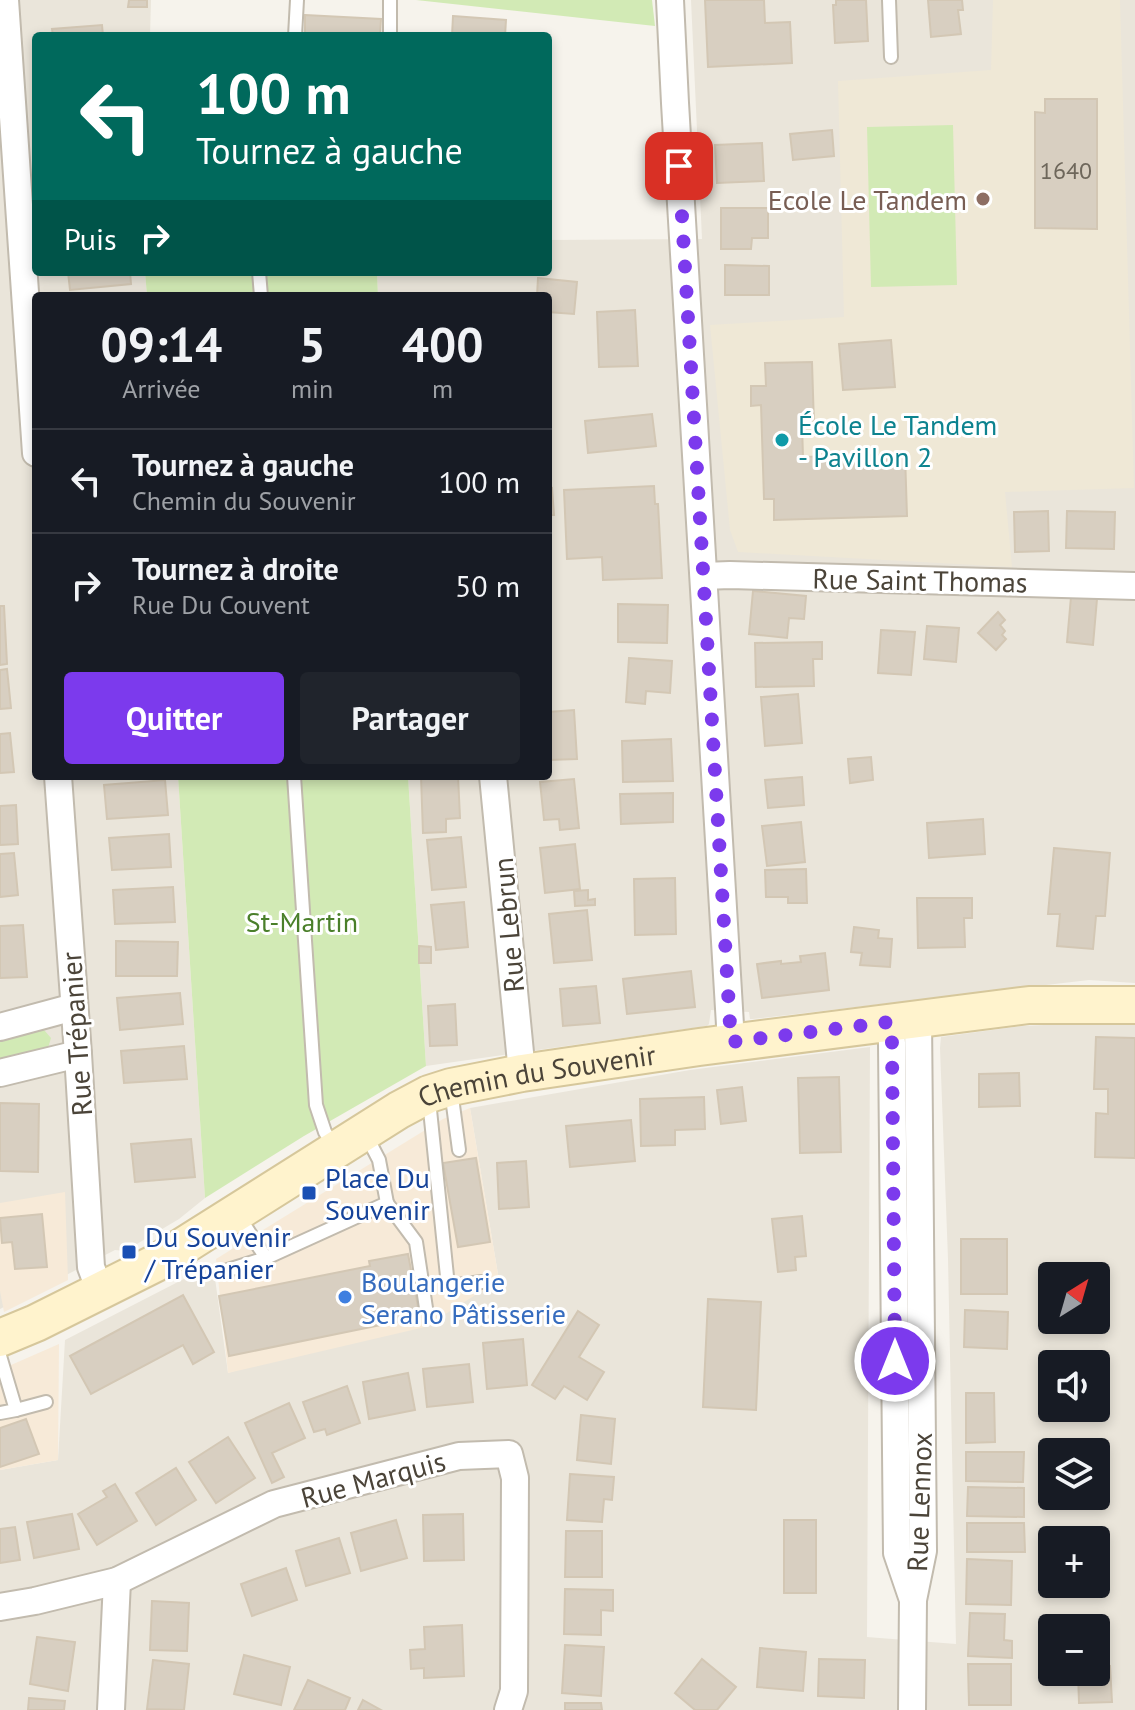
<!DOCTYPE html>
<html lang="fr">
<head>
<meta charset="utf-8">
<style>
  body { margin:0; font-family:"PT Sans",sans-serif; background:#20242c; color:#f1f3f6; height:100vh; display:flex; flex-direction:column; font-size:30px; white-space:nowrap }
  * { box-sizing:border-box; margin:0 }
  p { font-size:26px; color:#9ea1a6 }
  .icon { flex:none; width:44px; height:44px; fill:none; stroke:currentColor; stroke-width:2; stroke-linecap:round; stroke-linejoin:round }
  .map { position:relative; flex:1; overflow:hidden }
  .side { position:absolute; left:32px; top:292px; width:520px; height:488px; display:flex; flex-direction:column; background:#171b24; border-radius:8px; box-shadow:0 4px 12px #0003 }
  .side>* { flex:none }
  .guide { position:absolute; left:32px; top:32px; width:520px; height:244px; border-radius:8px; box-shadow:0 4px 12px #0003; background:#00695c; color:#fff; overflow:hidden }
  .needle { width:52px; rotate:37deg }
  .tools { position:absolute; left:1038px; top:1262px; display:grid; gap:16px }
  .tools a { display:grid; place-items:center; width:72px; height:72px; border-radius:8px; background:#171b24; box-shadow:0 4px 12px #0003; font-size:40px }
  .pin { position:absolute; display:grid; place-items:center; width:68px; height:68px; color:#fff; margin:-34px; border-radius:16px; box-shadow:0 4px 12px #0006 }
  .me { position:absolute; width:88px; margin:-44px; rotate:0deg; stroke-linejoin:round; filter:drop-shadow(0 0 6px #0008) }
  .turn { display:flex; align-items:center; gap:28px; height:168px; padding:0 32px; font-size:36px }
  .turn .icon { width:104px; height:104px; stroke-width:2.5 }
  .turn b { display:block; font-size:56px; line-height:68px }
  .then { display:flex; align-items:center; height:76px; padding:0 32px; background:#0003; gap:16px; font-size:30px }
  .eta { display:flex; justify-content:space-evenly; align-items:center; height:136px; text-align:center }
  .eta b { font-size:48px; font-weight:700; line-height:56px }
  .primary-button { display:flex; gap:16px; margin-top:auto; padding:16px 32px }
  .primary-button a { flex:1; height:92px; border-radius:8px; background:#7c3aed; color:#fff; font-size:32px; font-weight:700; line-height:92px; text-align:center }
  .primary-button a+a { background:#20242c; color:#f1f3f6 }
  ul { padding:0; list-style:none }
  li { display:flex; align-items:center; gap:24px; height:104px; padding:0 32px; border-top:2px solid #363941 }
  li div { flex:1 }
  li b { display:block; font-size:30px }
  li em { font-style:normal }
  .map>svg:first-child { display:block }
  .residential { fill:#eae5da; fill-rule:evenodd }
  .commercial { fill:#f7ead8 }
  .education { fill:#efe8d6 }
  .green { fill:#d2eab5 }
  .building { fill:#d8cfc1; stroke:#d3c7b4; stroke-width:2 }
  .lines { fill:none; stroke-linecap:round; stroke-linejoin:round }
  .lane-casing { stroke:#c2bbae; stroke-width:16 }
  .street-casing { stroke:#c2bbae; stroke-width:30 }
  .secondary-casing { stroke:#d6c79b; stroke-width:40 }
  .lane { stroke:#fff; stroke-width:12 }
  .street { stroke:#fff; stroke-width:26 }
  .secondary { stroke:#fff3cd; stroke-width:36 }
  .route { stroke:#7c3aed; stroke-width:14; stroke-dasharray:0 25.2 }
  .education-dot { fill:#8d6e63; stroke:#fff; stroke-width:3 }
  .culture-dot { fill:#0f9aa8; stroke:#fff; stroke-width:3 }
  .transit-dot { fill:#1a4fb4; stroke:#fff; stroke-width:3 }
  .shop-dot { fill:#3f7fe0; stroke:#fff; stroke-width:3 }
  .labels { text-anchor:middle; dominant-baseline:central; stroke-width:6; stroke-linejoin:round; paint-order:stroke }
  .number-label { font-size:24px; fill:#6e675b }
  .education-label { font-size:28px; fill:#785e54; stroke:#fff; text-anchor:end }
  .culture-label { font-size:28px; fill:#0d838f; stroke:#fff; text-anchor:start }
  .street-label { font-size:28px; fill:#4b4439; stroke:#fff }
  .park-label { font-size:28px; fill:#4a7f2a; stroke:#fff }
  .transit-label { font-size:28px; fill:#164399; stroke:#fff; text-anchor:start }
  .shop-label { font-size:28px; fill:#366cbe; stroke:#fff; text-anchor:start }
</style>
</head>
<body>
<div class="map">
<svg width="1135" height="1710" viewBox="0 0 1135 1710">
  <rect width="100%" height="100%" fill="#f6f3ec"/>
  <g class="residential">
    <polygon points="0,0 151,0 150,36 36,36 36,272 145,272 147,296 36,296 36,776 178,776 205,1198 179,1219 125,1251 115,1250 0,1309"/>
    <polygon points="691,0 1135,0 1135,983 1089,980 753,1019 750,1019 749,1012 711,1010 709,1024 707,1026 426,1066 408,776 548,776 548,296 378,296 377,272 548,272 548,240 702,239"/>
    <path d="M1110,1022L1135,1024V1710H0V1470L58,1460L65,1340L213,1264L228,1373L499,1280L470,1108L690,1070L870,1047L867,1637L956,1644L948,1259L940,1048L941,1037L1022,1026ZM1052,1276H1096V1320H1052ZM1052,1364H1096V1408H1052ZM1052,1452H1096V1496H1052ZM1052,1540H1096V1584H1052ZM1052,1628H1096V1672H1052Z"/>
  </g>
  <g class="commercial">
    <polygon points="470,1108 499,1280 425,1327 228,1373 216,1259 443,1119"/>
    <polygon points="65,1192 68,1280 4,1312 0,1291 0,1203"/>
    <polygon points="59,1344 58,1460 0,1470 0,1368 11,1365"/>
  </g>
  <polygon class="education" points="993,0 1120,0 1134,488 1005,492 1012,567 738,552 730,530 710,325 844,317 838,81 991,70"/>
  <g class="green">
    <polygon points="416,0 652,0 655,26"/>
    <polygon points="953,125 957,285 871,287 867,127"/>
    <polygon points="145,272 377,272 378,296 147,296"/>
    <polygon points="178,776 408,776 426,1066 304,1136 205,1198"/>
    <polygon points="40,1030 44,1030 51,1038 48,1048 44,1051 0,1061 0,1039"/>
  </g>
  <g class="building">
    <polygon points="129,0 147,0 147,7 128,7"/>
    <polygon points="705,0 764,0 765,23 790,22 792,63 708,67"/>
    <polygon points="836,0 866,0 868,41 835,43 833,5 836,5"/>
    <polygon points="928,0 962,0 963,10 958,10 961,34 931,37"/>
    <polygon points="305,15 381,19 380,36 305,36"/>
    <polygon points="453,16 506,20 505,36 452,36"/>
    <polygon points="102,25 103,36 53,36 52,29"/>
    <polygon points="1045,99 1097,99 1097,229 1035,228 1035,112 1045,113"/>
    <polygon points="832,130 834,156 793,160 790,134"/>
    <polygon points="762,143 764,181 717,183 715,145"/>
    <polygon points="721,208 768,208 768,238 752,238 751,249 721,249"/>
    <polygon points="725,265 769,266 769,295 725,295"/>
    <polygon points="68,272 130,272 131,284 70,290"/>
    <polygon points="538,278 577,282 574,314 548,312 548,296 537,296"/>
    <polygon points="635,310 638,366 599,367 597,312"/>
    <polygon points="891,340 895,387 843,390 839,344"/>
    <polygon points="812,362 814,425 802,425 803,457 905,454 907,516 774,520 774,499 764,499 761,405 751,406 751,386 766,386 765,363"/>
    <polygon points="652,414 656,446 588,453 585,421"/>
    <polygon points="654,486 655,504 658,504 662,578 603,580 602,557 567,559 564,490"/>
    <polygon points="552,488 554,515 548,515 548,489"/>
    <polygon points="1048,511 1049,551 1015,552 1014,512"/>
    <polygon points="1067,511 1115,512 1114,549 1066,548"/>
    <polygon points="753,591 806,596 804,619 789,618 787,638 749,634"/>
    <polygon points="1071,597 1097,599 1093,645 1067,642"/>
    <polygon points="618,604 668,605 667,643 618,642"/>
    <polygon points="0,606 4,606 7,664 0,665"/>
    <polygon points="998,612 1005,620 1000,625 1005,631 1002,635 1006,639 996,650 978,633"/>
    <polygon points="927,626 959,628 956,662 924,659"/>
    <polygon points="881,630 915,632 911,675 878,673"/>
    <polygon points="822,642 822,659 813,659 814,686 756,687 755,643"/>
    <polygon points="629,658 672,661 670,693 646,691 645,704 626,702"/>
    <polygon points="7,669 11,708 0,709 0,670"/>
    <polygon points="798,694 802,743 765,746 761,697"/>
    <polygon points="574,710 577,759 548,760 548,712"/>
    <polygon points="10,733 14,772 0,773 0,734"/>
    <polygon points="671,739 673,781 623,782 622,741"/>
    <polygon points="871,757 873,780 850,783 848,759"/>
    <polygon points="421,776 458,776 460,818 446,819 446,832 423,833"/>
    <polygon points="802,777 804,805 768,808 765,780"/>
    <polygon points="574,779 579,828 560,830 559,819 544,820 540,782"/>
    <polygon points="165,780 168,815 107,819 104,785"/>
    <polygon points="673,793 673,822 621,824 620,794"/>
    <polygon points="16,805 18,844 0,845 0,806"/>
    <polygon points="983,819 985,854 929,858 927,823"/>
    <polygon points="801,822 805,862 767,866 762,826"/>
    <polygon points="169,834 171,867 112,870 109,838"/>
    <polygon points="461,837 466,887 432,890 427,840"/>
    <polygon points="575,844 580,889 545,893 540,848"/>
    <polygon points="1054,848 1110,853 1105,916 1096,916 1093,949 1057,946 1060,914 1048,914"/>
    <polygon points="14,853 18,895 0,897 0,854"/>
    <polygon points="806,869 807,903 788,903 788,897 766,897 765,870"/>
    <polygon points="675,878 676,934 635,935 634,879"/>
    <polygon points="173,887 175,922 115,924 113,890"/>
    <polygon points="588,890 588,900 595,899 595,905 575,906 574,891"/>
    <polygon points="917,898 972,898 972,918 964,918 965,947 918,948"/>
    <polygon points="464,902 468,947 436,950 431,905"/>
    <polygon points="587,910 592,960 554,963 549,914"/>
    <polygon points="23,925 27,977 0,978 0,926"/>
    <polygon points="854,927 879,930 878,938 892,939 890,967 860,965 862,953 851,952"/>
    <polygon points="116,941 178,942 177,976 116,976"/>
    <polygon points="419,946 431,947 431,963 419,963"/>
    <polygon points="825,953 829,990 762,998 757,964 781,961 781,964 801,962 800,956"/>
    <polygon points="691,971 695,1007 627,1014 623,979"/>
    <polygon points="596,986 600,1023 563,1026 560,989"/>
    <polygon points="180,993 183,1024 120,1030 117,998"/>
    <polygon points="455,1004 457,1045 430,1046 428,1006"/>
    <polygon points="1096,1037 1135,1038 1135,1158 1095,1157 1096,1113 1108,1114 1108,1089 1094,1089"/>
    <polygon points="184,1046 187,1079 124,1083 121,1051"/>
    <polygon points="1019,1073 1020,1106 979,1107 979,1074"/>
    <polygon points="839,1077 841,1152 800,1153 798,1078"/>
    <polygon points="742,1087 746,1121 721,1124 717,1090"/>
    <polygon points="704,1097 705,1129 675,1130 675,1145 641,1146 640,1099"/>
    <polygon points="0,1103 39,1104 38,1172 0,1171"/>
    <polygon points="631,1120 635,1161 570,1167 566,1126"/>
    <polygon points="191,1139 195,1177 135,1182 131,1144"/>
    <polygon points="476,1158 490,1242 458,1247 443,1163"/>
    <polygon points="526,1161 529,1207 499,1209 497,1163"/>
    <polygon points="42,1214 47,1267 15,1269 12,1242 2,1243 0,1218"/>
    <polygon points="802,1216 806,1256 795,1257 796,1270 778,1272 772,1219"/>
    <rect x="961" y="1239" width="46" height="55"/>
    <polygon points="408,1254 420,1317 229,1356 219,1296 370,1266 369,1261"/>
    <polygon points="183,1295 214,1352 193,1364 183,1345 91,1394 70,1356"/>
    <polygon points="708,1299 761,1302 756,1410 703,1407"/>
    <polygon points="965,1310 1008,1312 1007,1349 964,1347"/>
    <polygon points="578,1311 599,1325 579,1357 604,1372 587,1400 564,1386 555,1399 532,1385"/>
    <polygon points="523,1339 527,1385 487,1389 483,1343"/>
    <polygon points="469,1364 473,1402 427,1407 423,1369"/>
    <polygon points="408,1373 415,1410 369,1419 363,1382"/>
    <polygon points="347,1386 360,1423 327,1435 325,1429 314,1432 303,1402"/>
    <polygon points="966,1393 994,1393 995,1442 966,1443"/>
    <polygon points="289,1403 305,1438 272,1453 284,1477 272,1483 245,1423"/>
    <polygon points="581,1415 615,1419 611,1464 577,1460"/>
    <polygon points="26,1419 39,1454 0,1467 0,1428"/>
    <polygon points="228,1437 255,1478 216,1503 189,1462"/>
    <polygon points="966,1452 1024,1452 1023,1482 966,1481"/>
    <polygon points="176,1468 196,1500 156,1525 136,1493"/>
    <polygon points="570,1474 614,1477 612,1500 604,1499 602,1522 567,1520"/>
    <polygon points="115,1484 137,1521 97,1545 78,1514 107,1497 103,1491"/>
    <polygon points="968,1487 1024,1488 1024,1517 967,1516"/>
    <polygon points="72,1514 79,1549 34,1558 27,1522"/>
    <polygon points="463,1514 464,1560 424,1561 423,1515"/>
    <polygon points="396,1520 407,1558 361,1571 351,1533"/>
    <rect x="784" y="1520" width="32" height="73"/>
    <polygon points="967,1523 1024,1523 1025,1552 967,1552"/>
    <polygon points="15,1527 20,1560 0,1563 0,1529"/>
    <polygon points="566,1531 602,1531 602,1577 565,1577"/>
    <polygon points="339,1538 350,1573 306,1586 296,1551"/>
    <polygon points="967,1559 1012,1561 1011,1605 966,1604"/>
    <polygon points="286,1568 297,1600 252,1616 241,1584"/>
    <polygon points="565,1589 613,1590 613,1611 601,1610 601,1635 564,1634"/>
    <polygon points="152,1601 189,1603 187,1651 150,1650"/>
    <polygon points="970,1613 1005,1614 1004,1640 1012,1641 1012,1658 968,1656"/>
    <polygon points="462,1625 464,1676 424,1678 424,1668 411,1669 410,1650 425,1649 424,1627"/>
    <polygon points="37,1637 75,1642 68,1691 30,1684"/>
    <polygon points="565,1645 604,1647 601,1696 562,1693"/>
    <polygon points="760,1648 806,1652 803,1691 757,1687"/>
    <polygon points="244,1655 290,1667 281,1705 234,1694"/>
    <polygon points="702,1659 736,1687 717,1710 695,1710 675,1693"/>
    <polygon points="819,1659 865,1660 864,1698 818,1696"/>
    <polygon points="153,1660 189,1664 184,1710 147,1709"/>
    <polygon points="968,1664 1011,1664 1011,1705 969,1705"/>
    <polygon points="1096,1666 1110,1666 1112,1702 1079,1703 1078,1672 1096,1672"/>
    <polygon points="308,1680 350,1698 345,1710 294,1710"/>
    <polygon points="29,1698 65,1701 64,1710 28,1710"/>
    <polygon points="363,1700 381,1710 358,1710"/>
    <polygon points="565,1703 601,1703 602,1710 565,1710"/>
  </g>
  <g class="lines">
    <defs>
      <g id="lane">
        <polyline points="889,0 891,57"/>
        <polyline points="295,36 297,0"/>
        <polyline points="390,36 390,0"/>
        <polyline points="259,272 261,296"/>
        <polyline points="294,776 316,1105 325,1132 335,1148"/>
        <polyline points="451,1090 459,1150"/>
        <polyline points="429,1100 448,1286 482,1282"/>
        <polyline points="387,1203 416,1242 426,1308"/>
        <polyline points="238,1215 266,1258 387,1203 379,1160 366,1135"/>
        <polyline points="228,1270 266,1258"/>
        <polyline points="0,1356 16,1410 0,1413"/>
        <polyline points="16,1410 46,1402"/>
      </g>
      <g id="street">
        <polyline points="5,0 36,453"/>
        <polyline points="670,0 675,103 731,1042"/>
        <polyline points="704,576 730,575 1135,586"/>
        <polyline points="58,776 78,1054 91,1267 100,1291"/>
        <polyline points="493,776 522,1073"/>
        <polyline points="890,1022 892,1043 897,1553 912,1597"/>
        <polyline points="0,1027 74,1007"/>
        <polyline points="0,1073 78,1054"/>
        <polyline points="0,1607 35,1601 117,1581 274,1504 459,1456 509,1454 515,1478 514,1691 508,1710"/>
        <polyline points="111,1710 117,1581"/>
        <polyline points="912,1710 913,1600 923,1551 918,1019"/>
      </g>
      <g id="secondary">
        <path id="s1" d="M0,1338L36,1323L158,1262L399,1110L429,1094L451,1087L522,1073L699,1047L1029,1005H1135"/>
      </g>
    </defs>
    <use href="#lane" class="lane-casing"/>
    <use href="#street" class="street-casing"/>
    <use href="#secondary" class="secondary-casing"/>
    <use href="#lane" class="lane"/>
    <use href="#street" class="street"/>
    <use href="#secondary" class="secondary"/>
  </g>
  <g class="lines">
    <polyline class="route" points="679,166 731,1042 890,1022 892,1043 895,1361"/>
  </g>
  <circle class="education-dot" cx="983" cy="199" r="8"/>
  <circle class="culture-dot" cx="782" cy="440" r="8"/>
  <g class="transit-dot">
    <rect x="301" y="1185" width="16" height="16" rx="4"/>
    <rect x="121" y="1244" width="16" height="16" rx="4"/>
  </g>
  <circle class="shop-dot" cx="345" cy="1297" r="8"/>
  <g class="labels">
    <g class="number-label">
      <text x="1066" y="170">1640</text>
    </g>
    <g class="education-label">
      <text x="967" y="199">Ecole Le Tandem</text>
    </g>
    <g class="culture-label">
      <text x="798" y="424">École Le Tandem<tspan x="798" dy="32">- Pavillon 2</tspan></text>
    </g>
    <g class="street-label">
      <text transform="translate(920 580) rotate(1)">Rue Saint Thomas</text>
      <text transform="translate(508 925) rotate(-95)">Rue Lebrun</text>
      <text transform="translate(76 1034) rotate(-94)">Rue Trépanier</text>
      <text stroke="none"><textPath href="#s1" startOffset="604">Chemin du Souvenir</textPath></text>
      <text transform="translate(373 1479) rotate(-15)">Rue Marquis</text>
      <text transform="translate(919 1502) rotate(-88)">Rue Lennox</text>
    </g>
    <g class="park-label">
      <text x="302" y="921">St-Martin</text>
    </g>
    <g class="transit-label">
      <text x="325" y="1177">Place Du<tspan x="325" dy="32">Souvenir</tspan></text>
      <text x="145" y="1236">Du Souvenir<tspan x="145" dy="32">/ Trépanier</tspan></text>
    </g>
    <g class="shop-label">
      <text x="361" y="1281">Boulangerie<tspan x="361" dy="32">Serano Pâtisserie</tspan></text>
    </g>
  </g>
</svg>
<div class="tools">
<a><svg class="needle" viewBox="-14 -14 28 28"><path d="M0-13l5 13h-10z" fill="#e53935"/><path d="M0 13l5-13h-10z" fill="#9ea1a6"/></svg></a>
<a><svg class="icon" aria-label="sound" viewBox="0 0 24 24"><path d="M4 9h4l5-4v14l-5-4H4zM17 9q2 3 0 6"/></svg></a>
<a><svg class="icon" aria-label="layers" viewBox="0 0 24 24"><path d="M12 4l9 5-9 5-9-5zM3 14l9 5 9-5"/></svg></a>
<a>+</a>
<a>−</a>
</div>
<div class="pin" style="left:679px;top:166px;background:#d93025"><svg class="icon" aria-label="arrive" viewBox="0 0 24 24"><path d="M6 21V4h12l-3 4 3 4H6"/></svg></div>
<svg class="me" style="left:895px;top:1361px" viewBox="-20 -20 40 40"><circle r="17" fill="#7c3aed" stroke="#fff" stroke-width="3"/><path d="M0-11L8 9 0 5-8 9z" fill="#fff"/></svg>
<div class="guide">
<div class="turn"><svg class="icon" aria-label="left" viewBox="0 0 24 24"><path d="M17 20v-9H6M10 6l-5 5 5 5"/></svg><div><b>100 m</b>Tournez à gauche</div></div>
<div class="then">Puis<svg class="icon" aria-label="right" viewBox="0 0 24 24"><path d="M7 20v-9h11M14 6l5 5-5 5"/></svg></div>
</div>
<section class="side">
<div class="eta">
<div><b>09:14</b><p>Arrivée</p></div>
<div><b>5</b><p>min</p></div>
<div><b>400</b><p>m</p></div>
</div>
<ul>
<li><svg class="icon" aria-label="left" viewBox="0 0 24 24"><path d="M17 20v-9H6M10 6l-5 5 5 5"/></svg><div><b>Tournez à gauche</b><p>Chemin du Souvenir</p></div><em>100 m</em></li>
<li><svg class="icon" aria-label="right" viewBox="0 0 24 24"><path d="M7 20v-9h11M14 6l5 5-5 5"/></svg><div><b>Tournez à droite</b><p>Rue Du Couvent</p></div><em>50 m</em></li>
</ul>
<div class="primary-button"><a>Quitter</a><a>Partager</a></div>
</section>
</div>
</body>
</html>
